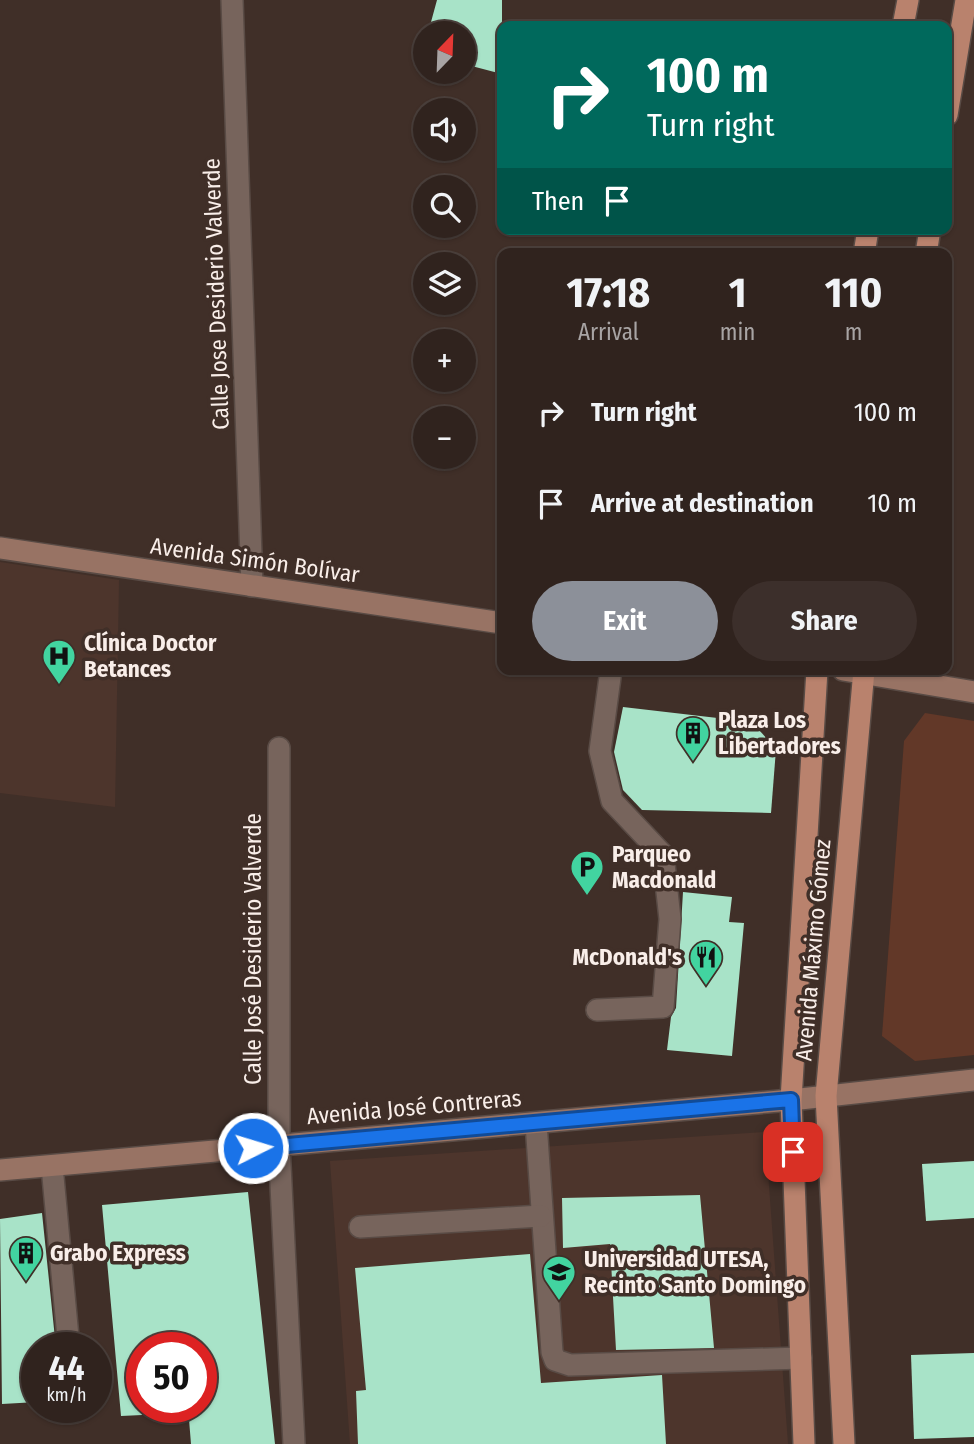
<!DOCTYPE html>
<html lang="en">
<head>
<meta charset="utf-8">
<style>
  body { margin:0; font-family:"Fira Sans Condensed",sans-serif; background:#3c2f2b; color:#f1f3f6; height:100vh; display:flex; flex-direction:column; font-size:26px; white-space:nowrap }
  * { box-sizing:border-box; margin:0 }
  p { font-size:23px; color:#a8a4a4 }
  .icon { flex:none; width:38px; height:38px; fill:none; stroke:currentColor; stroke-width:2; stroke-linecap:round; stroke-linejoin:round }
  .map { position:relative; flex:1; overflow:hidden }
  .side { position:absolute; left:497px; top:248px; width:455px; height:427px; display:flex; flex-direction:column; background:#30231e; border-radius:14px; box-shadow:0 2px 5px #0004,0 0 0 2px #4b403c }
  .side>* { flex:none }
  .hud { position:absolute; left:497px; top:21px; width:455px; height:214px; border-radius:14px; box-shadow:0 2px 5px #0004,0 0 0 2px #4b403c; background:#00695c; color:#fff; overflow:hidden }
  .needle { width:46px; rotate:23deg }
  .buttons { position:absolute; left:413px; top:21px; display:grid; gap:14px }
  .buttons a { display:grid; place-items:center; width:63px; height:63px; border-radius:50%; background:#30231e; box-shadow:0 2px 5px #0004,0 0 0 2px #4b403c; font-size:35px }
  .speed { position:absolute; left:21px; top:1332px; display:flex; gap:14px; font-size:35px; font-weight:700; text-align:center }
  .speed>* { display:grid; place-content:center; width:91px; height:91px; border-radius:50%; background:#30231e; box-shadow:0 2px 5px #0004,0 0 0 2px #4b403c; line-height:1 }
  .speed small { font-size:18px; font-weight:400 }
  .speed .limit { border:10px solid #d22; background:#fff; color:#111 }
  .pin { position:absolute; display:grid; place-items:center; width:60px; height:60px; color:#fff; margin:-30px; border-radius:14px; box-shadow:0 4px 10px #0006 }
  .me { position:absolute; width:77px; margin:-38px; rotate:85deg; stroke-linejoin:round; filter:drop-shadow(0 0 5px #0008) }
  .turn { display:flex; align-items:center; gap:24px; height:147px; padding:0 35px; font-size:32px }
  .turn .icon { width:91px; height:91px; stroke-width:2.5 }
  .turn b { display:block; font-size:49px; line-height:60px }
  .then { display:flex; align-items:center; height:66px; padding:0 35px; background:#0003; gap:14px; font-size:26px }
  .eta { display:flex; justify-content:space-evenly; align-items:center; height:119px; text-align:center }
  .eta b { font-size:42px; font-weight:700; line-height:49px }
  .cta { display:flex; gap:14px; margin-top:auto; padding:14px 35px }
  .cta a { flex:1; height:80px; border-radius:42px; background:#8c9099; color:#fff; font-size:28px; font-weight:700; line-height:80px; text-align:center }
  .cta a+a { background:#3c2f2b; color:#f1f3f6 }
  ul { padding:0; list-style:none }
  li { display:flex; align-items:center; gap:21px; height:91px; padding:0 35px }
  li div { flex:1 }
  li b { display:block; font-size:26px }
  li em { font-style:normal }
  .map>svg:first-child { display:block }
  .built { fill:#4d352c }
  .green { fill:#623828 }
  .building { fill:#a8e3c8 }
  .lines { fill:none; stroke-linecap:round; stroke-linejoin:round }
  .lane-casing { stroke:#594b45; stroke-width:24 }
  .street-casing { stroke:#594b45; stroke-width:24 }
  .secondary-casing { stroke:#594b45; stroke-width:24 }
  .primary-casing { stroke:#594b45; stroke-width:24 }
  .lane { stroke:#77645c; stroke-width:21 }
  .street { stroke:#77645c; stroke-width:21 }
  .secondary { stroke:#987364; stroke-width:21 }
  .primary { stroke:#b9826d; stroke-width:21 }
  .route-casing { stroke:#114b97; stroke-width:18 }
  .route { stroke:#1a73e8; stroke-width:12 }
  .labels { text-anchor:middle; dominant-baseline:central; stroke-width:7; stroke-linejoin:round; paint-order:stroke }
  .street-label { font-size:23px; fill:#f9eee9; stroke:#402f28 }
  .poi-label { font-size:23px; font-weight:bold; fill:#f9eee9; stroke:#402f28; text-anchor:start }
</style>
</head>
<body>
<div class="map">
<svg width="974" height="1444" viewBox="0 0 974 1444">
  <rect width="100%" height="100%" fill="#402f28"/>
  <g class="built">
    <polygon points="0,562 119,580 115,807 0,793"/>
    <polygon points="765,1132 788,1444 350,1444 330,1161"/>
  </g>
  <polygon class="green" points="925,713 974,721 974,1055 915,1061 882,1036 904,741"/>
  <g class="building">
    <polygon points="437,0 502,0 502,74 464,64 464,33 428,33"/>
    <polygon points="623,707 752,722 776,749 771,813 642,810 623,790 614,752"/>
    <polygon points="683,892 732,897 729,922 744,923 732,1056 667,1050 671,1017 676,1008"/>
    <polygon points="974,1161 974,1218 926,1221 922,1164"/>
    <polygon points="248,1192 275,1444 191,1444 188,1407 201,1407 201,1348 142,1348 142,1415 121,1416 102,1205"/>
    <polygon points="700,1195 714,1348 616,1350 610,1244 563,1248 562,1198"/>
    <polygon points="42,1213 56,1348 37,1348 37,1402 2,1404 0,1219"/>
    <polygon points="530,1254 541,1383 662,1375 666,1444 358,1444 356,1391 366,1390 355,1268"/>
    <polygon points="974,1353 974,1437 914,1439 911,1355"/>
  </g>
  <g class="lines">
    <defs>
      <g id="lane">
        <polyline points="597,1010 663,1007 670,919 663,855 612,801 600,751 611,670"/>
        <polyline points="536,1123 552,1352 555,1360 570,1365 801,1358"/>
        <polyline points="52,1166 69,1348"/>
        <polyline points="360,1227 541,1216"/>
        <polyline points="74,1407 74,1412"/>
      </g>
      <g id="street">
        <polyline points="232,0 252,586"/>
        <polyline points="279,748 279,1145 294,1444"/>
      </g>
      <g id="secondary">
        <polyline points="0,548 502,623"/>
        <polyline points="843,670 974,692"/>
        <polyline points="0,1170 791,1100 974,1080"/>
      </g>
      <g id="primary">
        <polyline points="903,26 908,0"/>
        <polyline points="947,115 966,0"/>
        <polyline points="864,254 868,229"/>
        <polyline points="926,254 930,229"/>
        <polyline points="804,1444 791,1100 817,670"/>
        <polyline points="844,1444 826,1096 864,670"/>
      </g>
    </defs>
    <use href="#lane" class="lane-casing"/>
    <use href="#street" class="street-casing"/>
    <use href="#secondary" class="secondary-casing"/>
    <use href="#primary" class="primary-casing"/>
    <use href="#lane" class="lane"/>
    <use href="#street" class="street"/>
    <use href="#secondary" class="secondary"/>
    <use href="#primary" class="primary"/>
  </g>
  <g class="lines">
    <defs>
      <polyline id="route" points="253,1148 791,1100 793,1152"/>
    </defs>
    <use href="#route" class="route-casing"/>
    <use href="#route" class="route"/>
  </g>
  <defs>
    <symbol id="hospital-pin" viewBox="-11 -11 22 30"><path d="M0 17L-7.5 6A9.5 9.5 0 1 1 7.5 6Z" fill="#42d4a0" stroke="#402f28"/><path d="M-5-5h3v3.5h4V-5h3V5h-3V1.5h-4V5h-3Z" fill="#111"/></symbol>
    <symbol id="building-pin" viewBox="-11 -11 22 30"><path d="M0 17L-7.5 6A9.5 9.5 0 1 1 7.5 6Z" fill="#42d4a0" stroke="#402f28"/><path d="M-4-6H4V6H1V3H-1V6H-4ZM-2.5-4.3h1.7v1.8h-1.7ZM.8-4.3h1.7v1.8H.8ZM-2.5-1h1.7V.8h-1.7ZM.8-1h1.7V.8H.8Z" fill="#111"/></symbol>
    <symbol id="parking-pin" viewBox="-11 -11 22 30"><path d="M0 17L-7.5 6A9.5 9.5 0 1 1 7.5 6Z" fill="#42d4a0" stroke="#402f28"/><path d="M-3.5-5.5H1a3.5 3.5 0 0 1 0 7H-1V5.5H-3.5ZM-1-3.4V-.6H.8a1.4 1.4 0 0 0 0-2.8Z" fill="#111"/></symbol>
    <symbol id="restaurant-pin" viewBox="-11 -11 22 30"><path d="M0 17L-7.5 6A9.5 9.5 0 1 1 7.5 6Z" fill="#42d4a0" stroke="#402f28"/><path d="M-5-6h1v4h1v-4h1v4h1v-4h1v5L-1.5 .5V6h-2V.5L-5-1ZM5-6V6H3V1.5H1.5Q1.5-4 5-6Z" fill="#111"/></symbol>
    <symbol id="university-pin" viewBox="-11 -11 22 30"><path d="M0 17L-7.5 6A9.5 9.5 0 1 1 7.5 6Z" fill="#42d4a0" stroke="#402f28"/><path d="M0-5L7-2L0 1L-7-2ZM-4 1L0 2.5L4 1V4Q0 6-4 4Z" fill="#111"/></symbol>
  </defs>
  <g fill-rule="evenodd">
    <use href="#hospital-pin" x="40" y="637" width="38" height="52"/>
    <use href="#building-pin" x="674" y="714" width="38" height="52"/>
    <use href="#parking-pin" x="568" y="848" width="38" height="52"/>
    <use href="#restaurant-pin" x="687" y="938" width="38" height="52"/>
    <use href="#building-pin" x="7" y="1234" width="38" height="52"/>
    <use href="#university-pin" x="540" y="1253" width="38" height="52"/>
  </g>
  <g class="labels">
    <g class="street-label">
      <text transform="translate(216 294) rotate(-92)">Calle Jose Desiderio Valverde</text>
      <text transform="translate(255 560) rotate(8)">Avenida Simón Bolívar</text>
      <text transform="translate(253 949) rotate(-90)">Calle José Desiderio Valverde</text>
      <text transform="translate(813 950) rotate(-85)">Avenida Máximo Gómez</text>
      <text transform="translate(414 1107) rotate(-5)">Avenida José Contreras</text>
    </g>
    <g class="poi-label">
      <text x="84" y="643">Clínica Doctor<tspan x="84" dy="26">Betances</tspan></text>
      <text x="718" y="720">Plaza Los<tspan x="718" dy="26">Libertadores</tspan></text>
      <text x="612" y="854">Parqueo<tspan x="612" dy="26">Macdonald</tspan></text>
      <text x="682" y="957" text-anchor="end">McDonald's</text>
      <text x="50" y="1253">Grabo Express</text>
      <text x="584" y="1259">Universidad UTESA,<tspan x="584" dy="26">Recinto Santo Domingo</tspan></text>
    </g>
  </g>
</svg>
<div class="buttons">
<a><svg class="needle" viewBox="-14 -14 28 28"><path d="M0-13l5 13h-10z" fill="#e53935"/><path d="M0 13l5-13h-10z" fill="#a8a4a4"/></svg></a>
<a><svg class="icon" aria-label="sound" viewBox="0 0 24 24"><path d="M4 9h4l5-4v14l-5-4H4zM17 9q2 3 0 6"/></svg></a>
<a><svg class="icon" aria-label="search" viewBox="0 0 24 24"><circle cx="10" cy="10" r="6"/><path d="M15 15l6 6"/></svg></a>
<a><svg class="icon" aria-label="layers" viewBox="0 0 24 24"><path d="M12 4l9 5-9 5-9-5zM3 14l9 5 9-5"/></svg></a>
<a>+</a>
<a>−</a>
</div>
<div class="speed"><div>44<small>km/h</small></div><div class="limit">50</div></div>
<div class="pin" style="left:793px;top:1152px;background:#d93025"><svg class="icon" aria-label="arrive" viewBox="0 0 24 24"><path d="M6 21V4h12l-3 4 3 4H6"/></svg></div>
<svg class="me" style="left:253px;top:1148px" viewBox="-20 -20 40 40"><circle r="17" fill="#1a73e8" stroke="#fff" stroke-width="3"/><path d="M0-11L8 9 0 5-8 9z" fill="#fff"/></svg>
<div class="hud">
<div class="turn"><svg class="icon" aria-label="right" viewBox="0 0 24 24"><path d="M7 20v-9h11M14 6l5 5-5 5"/></svg><div><b>100 m</b>Turn right</div></div>
<div class="then">Then<svg class="icon" aria-label="arrive" viewBox="0 0 24 24"><path d="M6 21V4h12l-3 4 3 4H6"/></svg></div>
</div>
<section class="side">
<div class="eta">
<div><b>17:18</b><p>Arrival</p></div>
<div><b>1</b><p>min</p></div>
<div><b>110</b><p>m</p></div>
</div>
<ul>
<li><svg class="icon" aria-label="right" viewBox="0 0 24 24"><path d="M7 20v-9h11M14 6l5 5-5 5"/></svg><div><b>Turn right</b></div><em>100 m</em></li>
<li><svg class="icon" aria-label="arrive" viewBox="0 0 24 24"><path d="M6 21V4h12l-3 4 3 4H6"/></svg><div><b>Arrive at destination</b></div><em>10 m</em></li>
</ul>
<div class="cta"><a>Exit</a><a>Share</a></div>
</section>
</div>
</body>
</html>
